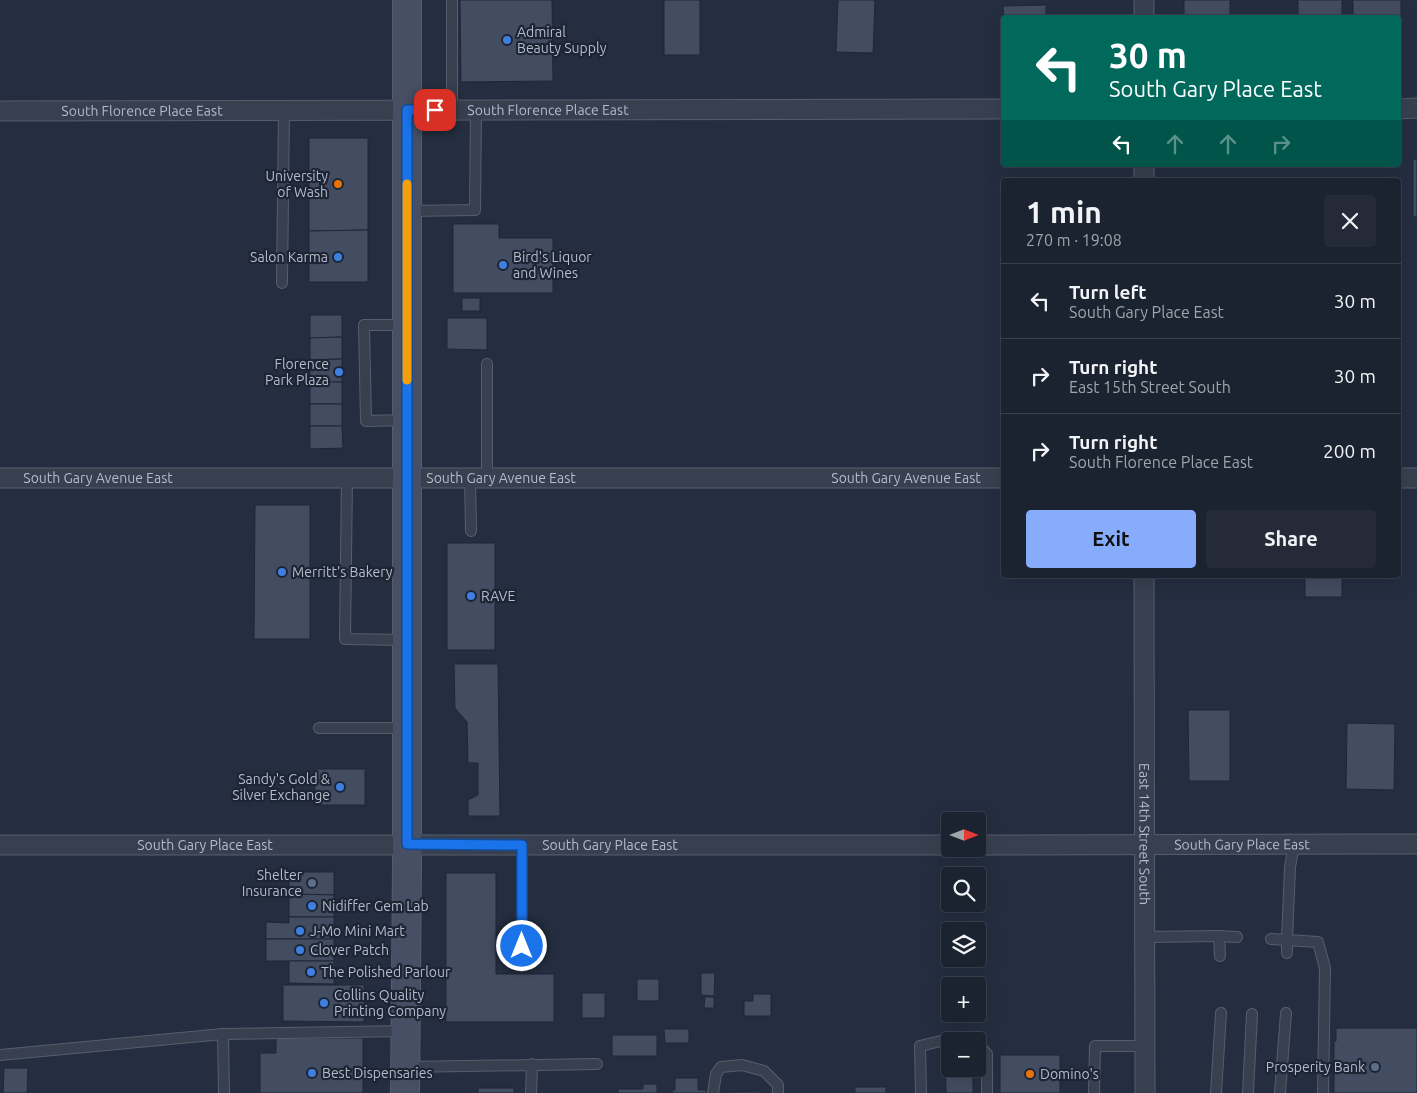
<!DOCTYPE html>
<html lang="en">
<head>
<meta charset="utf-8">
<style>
  body { margin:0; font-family:Ubuntu,sans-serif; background:#242a38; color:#f1f3f6; height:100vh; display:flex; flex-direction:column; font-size:19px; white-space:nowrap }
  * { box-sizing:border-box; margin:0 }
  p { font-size:16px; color:#a0a4ab }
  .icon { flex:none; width:28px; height:28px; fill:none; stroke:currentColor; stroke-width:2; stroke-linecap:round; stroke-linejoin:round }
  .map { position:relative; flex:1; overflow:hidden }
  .drawer { position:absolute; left:1001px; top:178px; width:400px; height:400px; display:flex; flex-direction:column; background:#1b2230; border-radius:5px; box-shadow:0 5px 20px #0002,0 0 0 1px #393f4c }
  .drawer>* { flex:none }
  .top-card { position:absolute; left:1001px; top:15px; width:400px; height:152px; border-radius:5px; box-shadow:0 5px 20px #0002,0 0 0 1px #393f4c; background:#00695c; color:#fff; overflow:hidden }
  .needle { width:32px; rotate:90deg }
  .fabs { position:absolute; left:941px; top:812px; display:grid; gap:10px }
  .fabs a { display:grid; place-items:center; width:45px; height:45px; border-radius:5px; background:#1b2230; box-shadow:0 5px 20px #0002,0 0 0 1px #393f4c; font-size:25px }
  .pin { position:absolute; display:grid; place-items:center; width:42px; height:42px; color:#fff; margin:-21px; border-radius:10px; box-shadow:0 2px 8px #0006 }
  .me { position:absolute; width:55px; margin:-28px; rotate:0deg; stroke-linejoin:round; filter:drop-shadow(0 0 4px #0008) }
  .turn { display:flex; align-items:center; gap:18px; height:105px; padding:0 25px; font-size:22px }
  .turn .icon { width:65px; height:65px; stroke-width:2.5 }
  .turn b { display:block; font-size:35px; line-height:42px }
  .lanes { display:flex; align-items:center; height:48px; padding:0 25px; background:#0003; justify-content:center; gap:25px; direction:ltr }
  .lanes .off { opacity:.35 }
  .round { display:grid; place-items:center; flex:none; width:52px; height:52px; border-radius:5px; background:#242a38 }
  .summary { display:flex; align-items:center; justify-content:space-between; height:85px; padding:0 25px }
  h1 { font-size:30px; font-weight:700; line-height:38px }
  .button { display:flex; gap:10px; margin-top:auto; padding:10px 25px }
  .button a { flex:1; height:58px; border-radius:5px; background:#88acfc; color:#111; font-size:20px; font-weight:700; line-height:58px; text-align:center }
  .button a+a { background:#242a38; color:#f1f3f6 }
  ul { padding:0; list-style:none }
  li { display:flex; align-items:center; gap:15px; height:75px; padding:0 25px; border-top:1px solid #393f4c }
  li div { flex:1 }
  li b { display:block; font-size:19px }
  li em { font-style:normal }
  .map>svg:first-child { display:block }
  .building { fill:#434d62; stroke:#1f2737 }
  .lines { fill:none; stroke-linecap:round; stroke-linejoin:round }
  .service-casing { stroke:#565e6e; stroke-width:12 }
  .minor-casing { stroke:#565e6e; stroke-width:21 }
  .secondary-casing { stroke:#565e6e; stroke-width:30 }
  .service { stroke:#384050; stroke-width:10 }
  .minor { stroke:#384050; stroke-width:19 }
  .secondary { stroke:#464f63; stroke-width:28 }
  .route-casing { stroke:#114b97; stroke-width:12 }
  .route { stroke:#1a73e8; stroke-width:9 }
  .slow { stroke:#f59e0b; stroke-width:9 }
  .shop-dot { fill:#3f7fe0; stroke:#1d2535; stroke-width:2 }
  .food-dot { fill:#e8710a; stroke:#1d2535; stroke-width:2 }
  .service-dot { fill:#5c6f8a; stroke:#1d2535; stroke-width:2 }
  .labels { text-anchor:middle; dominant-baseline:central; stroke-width:4.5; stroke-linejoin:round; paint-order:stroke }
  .poi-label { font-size:14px; fill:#b4bbcb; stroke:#1d2535; text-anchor:start }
  .street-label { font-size:14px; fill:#b4bbcb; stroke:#1d2535 }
</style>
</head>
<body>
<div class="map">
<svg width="1417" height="1093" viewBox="0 0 1417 1093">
  <rect width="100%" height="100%" fill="#242e40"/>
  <g class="building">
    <polygon points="460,0 552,0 553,81 461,82"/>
    <rect x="664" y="0" width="36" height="55"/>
    <polygon points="838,0 875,0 873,53 836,52"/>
    <rect x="1184" y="0" width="46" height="18"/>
    <rect x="1298" y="0" width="44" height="18"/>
    <polygon points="1353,0 1401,0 1401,49 1399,49 1399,18 1353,18"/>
    <polygon points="1046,5 1046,18 1004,18 1004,26 1003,6"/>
    <polygon points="309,138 368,138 368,230 309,231"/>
    <rect x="1413" y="159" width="4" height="58"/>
    <polygon points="453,224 499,224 499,238 553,238 553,293 453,293"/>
    <polygon points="368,230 368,282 309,282 309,231"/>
    <rect x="462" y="298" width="18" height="13"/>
    <polygon points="310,315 342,315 342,337 310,338"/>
    <polygon points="447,318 487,318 487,350 447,349"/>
    <polygon points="342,337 342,359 310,360 310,338"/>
    <polygon points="342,359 342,382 310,382 310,360"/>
    <rect x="310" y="382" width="32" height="22"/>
    <rect x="310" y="404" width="32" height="22"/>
    <polygon points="310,426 342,426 343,448 310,449"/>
    <polygon points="255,505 310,505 310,639 254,639"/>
    <rect x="447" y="543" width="48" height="107"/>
    <rect x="1305" y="575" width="37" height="22"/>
    <polygon points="454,664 498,664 500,816 468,816 468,800 478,795 478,763 468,763 467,722 455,708"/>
    <polygon points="1188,710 1230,710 1230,781 1189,781"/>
    <polygon points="1347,723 1395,724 1394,790 1346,789"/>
    <rect x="315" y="769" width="50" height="36"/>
    <polygon points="289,872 334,872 334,895 289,894"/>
    <polygon points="446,873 496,873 496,974 554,974 554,1022 446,1022"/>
    <polygon points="289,894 334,895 334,917 289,917"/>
    <polygon points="289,917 334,917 334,939 266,939 266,922 289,923"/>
    <rect x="266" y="939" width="68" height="22"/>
    <polygon points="289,961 334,961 334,984 289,983"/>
    <polygon points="701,973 715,973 714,996 701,995"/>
    <rect x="637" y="979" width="22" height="22"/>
    <polygon points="283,985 364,985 364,1022 283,1021"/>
    <rect x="582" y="993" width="23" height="25"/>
    <polygon points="753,994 771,994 771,1016 744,1016 744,1001 753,1001"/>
    <polygon points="705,997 714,997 714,1008 704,1008"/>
    <polygon points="1336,1028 1417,1028 1417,1093 1334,1093 1334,1041 1336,1041"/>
    <polygon points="664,1029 689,1029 689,1043 665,1043"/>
    <rect x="612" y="1035" width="45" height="21"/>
    <polygon points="276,1038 363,1038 363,1093 260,1093 260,1053 276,1053"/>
    <polygon points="945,1047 950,1047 950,1069 973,1069 973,1093 946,1093"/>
    <rect x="1000" y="1055" width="60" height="38"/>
    <polygon points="4,1068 28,1068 27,1093 3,1093"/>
    <polygon points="675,1078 698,1078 698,1090 706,1090 706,1093 672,1093 672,1090 675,1090"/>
    <polygon points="643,1084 657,1084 657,1093 618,1093 618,1089 643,1089"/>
    <rect x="855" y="1087" width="31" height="6"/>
    <rect x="478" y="1088" width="36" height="5"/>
    <polygon points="761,1091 761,1093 724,1093 724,1092"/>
  </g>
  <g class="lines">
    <defs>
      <g id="service">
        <polyline points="452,0 452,110"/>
        <polyline points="408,211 475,210 476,110"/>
        <polyline points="282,283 284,110"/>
        <polyline points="487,364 487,477"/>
        <polyline points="406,420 366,421 364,325 406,325"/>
        <polyline points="347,477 345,639 406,640"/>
        <polyline points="470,477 471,531"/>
        <polyline points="319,728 406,728"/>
        <polyline points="522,845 522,966"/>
        <polyline points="1294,845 1290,867 1287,940 1318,942 1325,968 1323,1093"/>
        <polyline points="1219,936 1237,937"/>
        <polyline points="1144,937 1219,936 1220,956"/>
        <polyline points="1271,939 1287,940 1287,953"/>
        <polyline points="223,1034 224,1093"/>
        <polyline points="978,1044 987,1054 987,1093"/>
        <polyline points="0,1055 223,1034 405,1031"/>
        <polyline points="405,1067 597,1064"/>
        <polyline points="531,1093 532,1064"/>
        <polyline points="713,1093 716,1074 721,1067 742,1065 764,1071 778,1085 778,1093"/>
        <polyline points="921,1093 920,1046 945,1040 973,1040 974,1041"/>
        <polyline points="1094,1093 1095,1046 1144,1046"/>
        <polyline points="1216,1093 1221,1013"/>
        <polyline points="1248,1093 1252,1014"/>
        <polyline points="1280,1093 1286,1013"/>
      </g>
      <g id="minor">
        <polyline points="1144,0 1144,18"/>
        <polyline points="1399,109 1417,108"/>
        <path id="s1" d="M0,111L1004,109"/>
        <polyline points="1144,165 1144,180"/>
        <path id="s2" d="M0,478H1004"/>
        <polyline points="1399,478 1417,478"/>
        <path id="s3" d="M1144,575L1145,1093"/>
        <path id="s4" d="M0,845H950"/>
        <path id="s5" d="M978,845L1417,844"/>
      </g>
      <polyline id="secondary" points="405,1093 407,865 407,0"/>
    </defs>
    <use href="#service" class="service-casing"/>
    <use href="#minor" class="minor-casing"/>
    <use href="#secondary" class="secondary-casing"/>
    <use href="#service" class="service"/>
    <use href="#minor" class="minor"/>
    <use href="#secondary" class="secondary"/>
  </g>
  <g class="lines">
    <defs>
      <polyline id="route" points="435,110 407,110 407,844 522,845 522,946"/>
    </defs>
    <use href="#route" class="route-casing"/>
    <use href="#route" class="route"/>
    <polyline class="slow" points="407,184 407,380"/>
  </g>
  <g class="shop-dot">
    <circle cx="507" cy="40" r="5"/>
    <circle cx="338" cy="257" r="5"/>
    <circle cx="503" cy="265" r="5"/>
    <circle cx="339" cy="372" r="5"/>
    <circle cx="282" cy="572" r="5"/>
    <circle cx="471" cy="596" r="5"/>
    <circle cx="340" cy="787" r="5"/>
    <circle cx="312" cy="906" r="5"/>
    <circle cx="300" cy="931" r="5"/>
    <circle cx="300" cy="950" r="5"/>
    <circle cx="311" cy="972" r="5"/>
    <circle cx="324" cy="1003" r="5"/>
    <circle cx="312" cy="1073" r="5"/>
  </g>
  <g class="food-dot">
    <circle cx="338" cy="184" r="5"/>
    <circle cx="1030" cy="1074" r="5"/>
  </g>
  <g class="service-dot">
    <circle cx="312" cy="883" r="5"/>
    <circle cx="1375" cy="1067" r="5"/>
  </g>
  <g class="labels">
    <g class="poi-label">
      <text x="517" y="32">Admiral<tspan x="517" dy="16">Beauty Supply</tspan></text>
      <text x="328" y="176" text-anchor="end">University<tspan x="328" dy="16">of Wash</tspan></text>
      <text x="328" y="257" text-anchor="end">Salon Karma</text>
      <text x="513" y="257">Bird's Liquor<tspan x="513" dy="16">and Wines</tspan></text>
      <text x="329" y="364" text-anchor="end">Florence<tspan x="329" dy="16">Park Plaza</tspan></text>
      <text x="292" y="572">Merritt's Bakery</text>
      <text x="481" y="596">RAVE</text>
      <text x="330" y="779" text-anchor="end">Sandy's Gold &amp;<tspan x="330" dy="16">Silver Exchange</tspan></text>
      <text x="302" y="875" text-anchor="end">Shelter<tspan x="302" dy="16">Insurance</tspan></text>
      <text x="322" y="906">Nidiffer Gem Lab</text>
      <text x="310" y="931">J-Mo Mini Mart</text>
      <text x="310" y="950">Clover Patch</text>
      <text x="321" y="972">The Polished Parlour</text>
      <text x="334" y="995">Collins Quality<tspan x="334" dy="16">Printing Company</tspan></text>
      <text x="1365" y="1067" text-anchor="end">Prosperity Bank</text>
      <text x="322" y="1073">Best Dispensaries</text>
      <text x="1040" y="1074">Domino's</text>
    </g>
    <g class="street-label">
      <text stroke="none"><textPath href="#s1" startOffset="548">South Florence Place East</textPath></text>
      <text stroke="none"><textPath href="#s1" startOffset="142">South Florence Place East</textPath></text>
      <text stroke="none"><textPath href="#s2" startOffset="501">South Gary Avenue East</textPath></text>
      <text stroke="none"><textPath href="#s2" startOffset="98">South Gary Avenue East</textPath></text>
      <text stroke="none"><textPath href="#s2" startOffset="906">South Gary Avenue East</textPath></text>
      <text stroke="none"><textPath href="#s3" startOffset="259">East 14th Street South</textPath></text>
      <text stroke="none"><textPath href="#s4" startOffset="205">South Gary Place East</textPath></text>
      <text stroke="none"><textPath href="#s4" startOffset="610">South Gary Place East</textPath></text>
      <text stroke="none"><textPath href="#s5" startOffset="264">South Gary Place East</textPath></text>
    </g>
  </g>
</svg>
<div class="fabs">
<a><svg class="needle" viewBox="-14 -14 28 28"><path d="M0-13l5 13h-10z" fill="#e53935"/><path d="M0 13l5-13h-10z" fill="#a0a4ab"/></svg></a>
<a><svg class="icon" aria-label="search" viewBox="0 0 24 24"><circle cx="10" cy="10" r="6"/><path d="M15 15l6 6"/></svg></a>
<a><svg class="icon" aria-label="layers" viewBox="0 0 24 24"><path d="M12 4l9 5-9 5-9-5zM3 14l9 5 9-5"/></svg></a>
<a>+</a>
<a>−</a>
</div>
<div class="pin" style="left:435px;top:110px;background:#d93025"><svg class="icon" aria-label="arrive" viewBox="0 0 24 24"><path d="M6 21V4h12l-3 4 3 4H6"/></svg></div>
<svg class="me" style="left:522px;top:946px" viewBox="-20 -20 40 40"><circle r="17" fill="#1a73e8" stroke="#fff" stroke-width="3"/><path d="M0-11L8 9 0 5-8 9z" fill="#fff"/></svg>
<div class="top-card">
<div class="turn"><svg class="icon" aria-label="left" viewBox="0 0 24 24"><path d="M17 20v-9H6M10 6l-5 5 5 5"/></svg><div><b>30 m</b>South Gary Place East</div></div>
<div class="lanes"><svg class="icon" aria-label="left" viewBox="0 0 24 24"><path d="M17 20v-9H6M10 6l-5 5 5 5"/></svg><svg class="icon off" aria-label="ahead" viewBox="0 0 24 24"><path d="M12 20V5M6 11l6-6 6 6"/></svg><svg class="icon off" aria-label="ahead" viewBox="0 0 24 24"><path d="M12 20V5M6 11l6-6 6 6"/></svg><svg class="icon off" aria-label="right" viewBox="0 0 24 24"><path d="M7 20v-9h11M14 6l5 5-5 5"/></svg></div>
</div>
<section class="drawer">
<div class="summary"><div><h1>1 min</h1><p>270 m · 19:08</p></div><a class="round"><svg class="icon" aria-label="close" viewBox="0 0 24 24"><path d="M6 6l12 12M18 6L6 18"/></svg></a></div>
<ul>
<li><svg class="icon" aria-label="left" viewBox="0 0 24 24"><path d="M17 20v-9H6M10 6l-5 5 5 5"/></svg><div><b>Turn left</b><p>South Gary Place East</p></div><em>30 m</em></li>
<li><svg class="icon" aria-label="right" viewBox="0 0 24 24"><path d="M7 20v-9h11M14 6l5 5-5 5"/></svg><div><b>Turn right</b><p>East 15th Street South</p></div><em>30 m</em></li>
<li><svg class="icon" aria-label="right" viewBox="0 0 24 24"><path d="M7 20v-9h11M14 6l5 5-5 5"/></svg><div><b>Turn right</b><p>South Florence Place East</p></div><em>200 m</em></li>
</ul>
<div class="button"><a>Exit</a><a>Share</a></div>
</section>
</div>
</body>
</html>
